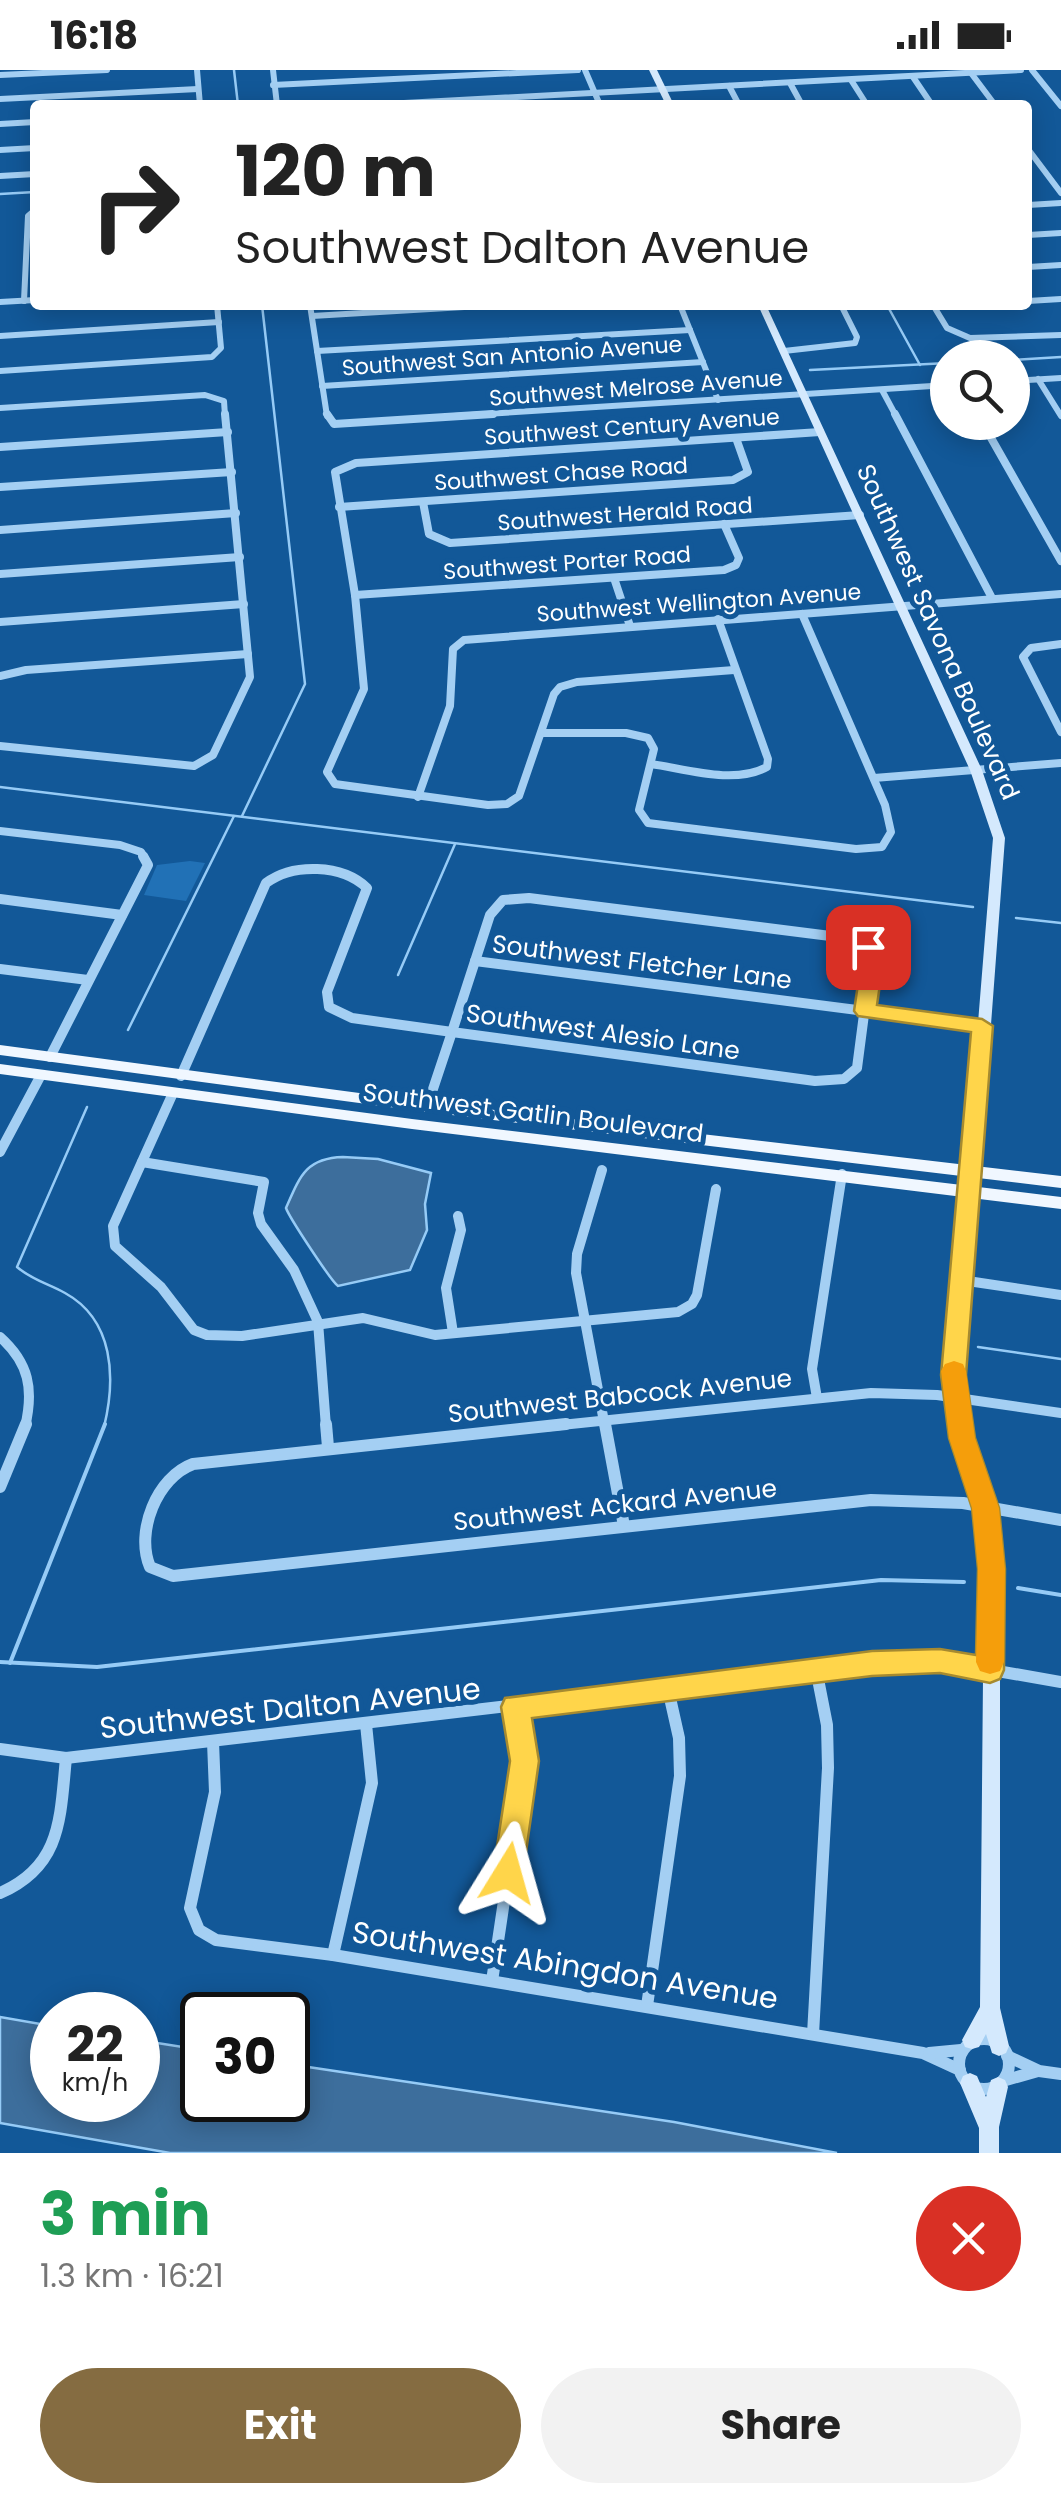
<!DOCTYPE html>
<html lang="en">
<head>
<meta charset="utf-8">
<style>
  body { margin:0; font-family:Poppins,sans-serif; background:#f2f2f2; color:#222; height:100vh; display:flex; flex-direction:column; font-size:38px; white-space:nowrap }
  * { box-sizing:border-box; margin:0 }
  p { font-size:32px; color:#767676 }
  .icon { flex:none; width:55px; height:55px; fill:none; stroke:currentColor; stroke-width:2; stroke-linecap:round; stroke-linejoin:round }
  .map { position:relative; height:2083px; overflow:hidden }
  .details { display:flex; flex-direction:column; background:#fff; flex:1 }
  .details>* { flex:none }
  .top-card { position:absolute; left:30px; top:30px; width:1002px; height:210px; border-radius:10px; box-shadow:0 5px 25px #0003; background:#fff; color:#222; overflow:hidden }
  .fabs { position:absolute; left:930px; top:270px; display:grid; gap:20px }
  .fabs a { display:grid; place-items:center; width:100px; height:100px; border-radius:50%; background:#fff; box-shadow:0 5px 25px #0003; font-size:50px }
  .speed { position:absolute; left:30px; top:1922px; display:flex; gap:20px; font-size:50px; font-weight:700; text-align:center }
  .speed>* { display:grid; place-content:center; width:130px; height:130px; border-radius:50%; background:#fff; box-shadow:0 5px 25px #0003; line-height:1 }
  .speed small { font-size:25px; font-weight:400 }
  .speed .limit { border:5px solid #111; border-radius:15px; background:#fff; color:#111 }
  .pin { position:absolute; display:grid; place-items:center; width:85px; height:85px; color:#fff; margin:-42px; border-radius:20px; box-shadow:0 5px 15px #0006 }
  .me { position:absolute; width:110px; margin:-55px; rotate:8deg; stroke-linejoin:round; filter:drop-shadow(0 0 8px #0008) }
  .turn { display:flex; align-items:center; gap:35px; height:210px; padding:0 40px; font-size:45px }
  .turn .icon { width:130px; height:130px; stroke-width:2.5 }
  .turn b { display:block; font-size:70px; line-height:85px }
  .round { display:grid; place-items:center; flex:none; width:105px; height:105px; border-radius:52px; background:#f2f2f2 }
  .summary { display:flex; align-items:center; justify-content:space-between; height:170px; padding:0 40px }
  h1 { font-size:60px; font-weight:700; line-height:75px; color:#1e9e55 }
  .cta { display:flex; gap:20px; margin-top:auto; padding:20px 40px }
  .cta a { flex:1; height:115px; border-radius:60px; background:#856c41; color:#fff; font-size:40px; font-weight:700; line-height:115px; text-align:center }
  .cta a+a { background:#f2f2f2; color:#222 }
  .status { display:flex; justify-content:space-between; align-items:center; height:70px; padding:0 50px; background:#fff; direction:ltr }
  .status svg { height:28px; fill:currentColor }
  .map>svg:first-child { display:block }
  .green { fill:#2171b6 }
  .water { fill:#3d6e9c; stroke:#96cbf6; stroke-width:2.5 }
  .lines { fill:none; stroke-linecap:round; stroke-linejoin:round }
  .stream-far1 { stroke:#96cbf6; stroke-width:2.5 }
  .stream { stroke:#96cbf6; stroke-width:4 }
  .street-far3 { stroke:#a4cff3; stroke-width:6 }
  .street-far2 { stroke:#a4cff3; stroke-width:8 }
  .street-far1 { stroke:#a4cff3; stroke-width:10 }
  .street { stroke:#a4cff3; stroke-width:12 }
  .secondary { fill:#d4e9fd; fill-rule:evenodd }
  .primary { fill:#f0f7ff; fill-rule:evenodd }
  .route { fill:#ffd54a; stroke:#a68a30; stroke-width:2.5 }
  .slow { fill:#f59e0b }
  .labels { text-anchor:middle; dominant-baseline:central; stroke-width:10; stroke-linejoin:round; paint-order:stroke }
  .far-street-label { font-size:22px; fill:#fff; stroke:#125898 }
  .street-label { font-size:25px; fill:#fff; stroke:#125898 }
  .near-street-label { font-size:30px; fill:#fff; stroke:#125898 }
</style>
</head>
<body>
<div class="status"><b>16:18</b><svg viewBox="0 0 49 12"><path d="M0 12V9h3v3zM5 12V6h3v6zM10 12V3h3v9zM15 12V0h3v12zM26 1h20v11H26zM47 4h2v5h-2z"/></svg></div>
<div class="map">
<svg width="1061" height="2083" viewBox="0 0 1061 2083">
  <rect width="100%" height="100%" fill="#125898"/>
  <polygon class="green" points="190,791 205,793 186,831 144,825 157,795"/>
  <g class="water">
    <path d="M343,1087L378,1089L431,1103L425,1134L427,1160L410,1200L338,1216C331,1211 289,1147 286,1138C300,1106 306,1088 343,1087Z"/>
    <polygon points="0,1947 52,1956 52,2030 138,2030 138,1970 202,1980 202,2030 288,2030 288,1994 674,2052 837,2083 170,2083 0,2053"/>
  </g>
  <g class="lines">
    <g class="stream-far1">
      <polyline points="234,0 238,35"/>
      <polyline points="0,124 35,122"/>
      <polyline points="887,235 920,295"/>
      <polyline points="1012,290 1061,287"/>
      <polyline points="810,300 948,293"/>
      <polyline points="0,717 973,837"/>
      <polyline points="242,746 305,614 262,235"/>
      <polyline points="1016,848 1061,853"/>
      <polyline points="398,905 455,774"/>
      <polyline points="128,960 234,746"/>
      <path d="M87,1037L17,1197C32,1210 49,1214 65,1223C114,1250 116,1308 104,1357"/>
      <polyline points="978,1277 1061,1289"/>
    </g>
    <g class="stream">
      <polyline points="1018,1518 1061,1525"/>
      <polyline points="0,1592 97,1597 881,1510 964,1512"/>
      <polyline points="10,1593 105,1354"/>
    </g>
    <g class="street-far3">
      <polyline points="197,0 200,35"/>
      <polyline points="273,0 277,35"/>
      <polyline points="585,0 600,35"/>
      <polyline points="1032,0 1061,36"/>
      <polyline points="971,3 995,35"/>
      <polyline points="0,5 107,0"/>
      <polyline points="913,7 932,35"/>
      <polyline points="851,10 867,35"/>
      <polyline points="790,13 802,35"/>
      <polyline points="273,15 578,0"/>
      <polyline points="729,16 739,35"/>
      <polyline points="0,29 198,19"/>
      <polyline points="367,35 1021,0"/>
      <polyline points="0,54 35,52"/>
      <polyline points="1028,79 1061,123"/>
      <polyline points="0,80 35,78"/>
      <polyline points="0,106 35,104"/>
      <polyline points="1028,135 1061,133"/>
      <polyline points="1028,165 1061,163"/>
      <polyline points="1028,197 1061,195"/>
      <polyline points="24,231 28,146 35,140"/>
      <polyline points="1028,231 1061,229"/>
      <polyline points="0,232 35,230"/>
      <polyline points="310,235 327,346"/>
      <polyline points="680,235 718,330"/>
      <polyline points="933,235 947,258 970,268 1061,265"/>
      <polyline points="934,237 967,235"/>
      <polyline points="312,246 498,235"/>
      <polyline points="0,266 219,252"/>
      <polyline points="317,281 690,260"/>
      <polyline points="784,281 855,273 857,267 841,235"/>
      <polyline points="0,301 212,287 221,278 217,235"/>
      <polyline points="1038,309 1061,346"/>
      <polyline points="1012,311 1061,308"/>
      <polyline points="322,316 703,292"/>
      <polyline points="882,320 896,346"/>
      <polyline points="0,338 205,325 224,331 225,346"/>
      <polyline points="454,346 948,315"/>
    </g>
    <g class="street-far2">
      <polyline points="327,344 334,354 493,344"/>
      <polyline points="895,344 992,528"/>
      <polyline points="982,352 1061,491"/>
      <polyline points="0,377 228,362"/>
      <polyline points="0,417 232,402"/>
      <polyline points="423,432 429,464 450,473 860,445"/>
      <polyline points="339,437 733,410 748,402 736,368"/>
      <polyline points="0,460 236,443"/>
      <polyline points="0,504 240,487"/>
      <polyline points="614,508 630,556"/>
      <polyline points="355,525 724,500 736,495 739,488 724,454"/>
      <polyline points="0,552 244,534"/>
      <polyline points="1061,574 1031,578 1023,587 1061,662"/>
      <polyline points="734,600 577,612 560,617 554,624 519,726 507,734 488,735 335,714 327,702 364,619 355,525 335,402 356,393 820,362"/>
      <polyline points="0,606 26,600 248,584"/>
      <polyline points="542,663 626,663 648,668 654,679 639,740 648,753 856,779 882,777 891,762 885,735 802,544"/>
      <polyline points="0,676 194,696 213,685 250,607 225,344"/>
      <path d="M651,694C686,699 734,715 767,697L768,689L718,549"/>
      <polyline points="874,708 1061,693"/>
      <polyline points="418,727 450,636 453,579 464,570 1061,524"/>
      <polyline points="0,761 120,775 141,782 145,789"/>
    </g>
    <g class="street-far1">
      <polygon points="529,828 854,869 872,883 857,998 844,1009 815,1011 452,962 490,845 503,830"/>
      <polyline points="0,829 122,845"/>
      <polyline points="475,891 982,956"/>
      <polyline points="0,899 88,910"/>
      <polyline points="50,987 148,795 143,786"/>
      <path d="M181,1006L266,813C293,793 342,794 367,818L327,922L329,937L352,948L452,962"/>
      <polyline points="173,1023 113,1156 115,1176 161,1217 194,1260 207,1265 242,1266 363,1248 435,1265 678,1242 692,1234 697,1225 716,1119"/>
      <polyline points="427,1037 452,962"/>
      <polyline points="0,1082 41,1005"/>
      <polyline points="142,1092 264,1112 258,1143 261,1154 294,1200 318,1252 326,1357"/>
      <polyline points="602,1100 577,1184 576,1203 605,1357"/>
      <polyline points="961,1210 1061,1225"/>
      <polyline points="453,1263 446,1218 461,1160 458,1146"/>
      <path d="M0,1267C29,1293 34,1319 25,1357"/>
      <polyline points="817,1328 812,1299 842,1104"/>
      <polyline points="542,1357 871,1323 937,1325 1061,1343"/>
    </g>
    <g class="street">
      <polyline points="326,1354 328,1377"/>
      <path d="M566,1354L193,1394C157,1407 135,1462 150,1497L173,1506L871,1430L963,1433L1061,1450"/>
      <polyline points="605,1354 624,1456"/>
      <polyline points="0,1417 26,1354"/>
      <polyline points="213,1672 215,1722 190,1838 199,1860 216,1870 333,1885 923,1983 960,2000"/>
      <polyline points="0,1679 66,1688 872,1593 940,1591 1061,1612"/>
      <path d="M0,1823C62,1796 60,1748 66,1688"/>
      <polyline points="333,1885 372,1713 366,1654"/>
      <polyline points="492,1911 525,1691 516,1637"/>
      <polyline points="647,1936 680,1706 679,1668 668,1619"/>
      <polyline points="813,1964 828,1698 827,1655 816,1599"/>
      <circle cx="984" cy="1994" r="25"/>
      <polyline points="929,1983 961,1980"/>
      <polyline points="1007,1986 1039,2001 1061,2004"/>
      <polyline points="1006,2010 1038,2001"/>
    </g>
    <g class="secondary">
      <polygon points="649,0 657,0 674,35 666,35"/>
      <polygon points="758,235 766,235 982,700 1005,768 980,1101 973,1120 963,1328 970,1368 993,1438 1000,1499 1000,1938 1009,1976 1006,1983 999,1986 992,1983 986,1964 979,1977 972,1979 965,1977 962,1970 980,1937 984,1499 977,1438 954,1368 947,1328 959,1120 966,1101 993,768 970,700"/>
      <polygon points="970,2003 977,2006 986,2027 991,2010 998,2007 1005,2010 1008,2017 999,2057 999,2083 979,2083 979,2058 960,2013 963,2006"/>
    </g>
    <g class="primary">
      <polygon points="0,975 427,1032 1061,1106 1061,1118 427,1042 0,985"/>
      <polygon points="0,994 412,1049 1061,1127 1061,1139 412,1059 0,1004"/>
    </g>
  </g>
  <polygon class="route" points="868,870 875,872 884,887 877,935 982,949 993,956 966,1305 975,1368 999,1438 1005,1499 1004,1600 1000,1609 990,1613 940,1603 872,1606 532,1648 539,1691 523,1803 519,1813 508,1817 498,1813 493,1803 510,1691 501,1637 505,1628 872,1581 940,1579 976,1585 978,1499 972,1438 949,1368 941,1305 971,962 858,946 854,941 862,887 857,877"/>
  <polygon class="slow" points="954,1291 963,1294 966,1301 975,1368 999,1438 1005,1499 1004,1592 1000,1601 990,1604 980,1601 976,1592 978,1499 972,1438 949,1368 941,1301 945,1294"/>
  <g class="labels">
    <g class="far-street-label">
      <text transform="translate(512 286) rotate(-4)">Southwest San Antonio Avenue</text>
      <text transform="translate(636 318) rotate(-4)">Southwest Melrose Avenue</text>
      <text transform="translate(632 357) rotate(-4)">Southwest Century Avenue</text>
      <text transform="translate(561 404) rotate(-4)">Southwest Chase Road</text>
      <text transform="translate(625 444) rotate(-4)">Southwest Herald Road</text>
      <text transform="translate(567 493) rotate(-4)">Southwest Porter Road</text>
      <text transform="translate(699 533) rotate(-4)">Southwest Wellington Avenue</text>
    </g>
    <g class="street-label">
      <text transform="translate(938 562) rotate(66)">Southwest Savona Boulevard</text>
      <text transform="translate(642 892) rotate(7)">Southwest Fletcher Lane</text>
      <text transform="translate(603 962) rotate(8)">Southwest Alesio Lane</text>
      <text transform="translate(533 1043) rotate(7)">Southwest Gatlin Boulevard</text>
      <text transform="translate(620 1326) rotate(-6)">Southwest Babcock Avenue</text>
      <text transform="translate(615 1435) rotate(-6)">Southwest Ackard Avenue</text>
    </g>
    <g class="near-street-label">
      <text transform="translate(290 1638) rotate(-6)">Southwest Dalton Avenue</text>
      <text transform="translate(565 1895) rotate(9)">Southwest Abingdon Avenue</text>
    </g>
  </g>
</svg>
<div class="fabs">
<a><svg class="icon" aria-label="search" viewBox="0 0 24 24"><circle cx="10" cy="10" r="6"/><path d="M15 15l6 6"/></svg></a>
</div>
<div class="speed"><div>22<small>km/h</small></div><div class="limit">30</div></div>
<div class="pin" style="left:868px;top:877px;background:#d93025"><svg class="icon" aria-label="arrive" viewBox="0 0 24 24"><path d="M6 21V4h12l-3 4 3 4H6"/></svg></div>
<svg class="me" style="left:508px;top:1803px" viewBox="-20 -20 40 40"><path d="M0-17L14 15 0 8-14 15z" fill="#ffd54a" stroke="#fff" stroke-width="4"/></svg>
<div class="top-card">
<div class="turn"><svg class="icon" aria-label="right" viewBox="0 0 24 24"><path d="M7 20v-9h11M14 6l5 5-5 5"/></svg><div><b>120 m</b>Southwest Dalton Avenue</div></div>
</div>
</div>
<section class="details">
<div class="summary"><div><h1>3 min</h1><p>1.3 km · 16:21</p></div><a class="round" style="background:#d93025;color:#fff"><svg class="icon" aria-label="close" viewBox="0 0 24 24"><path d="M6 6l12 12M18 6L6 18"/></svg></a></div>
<div class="cta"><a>Exit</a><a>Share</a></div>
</section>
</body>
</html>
